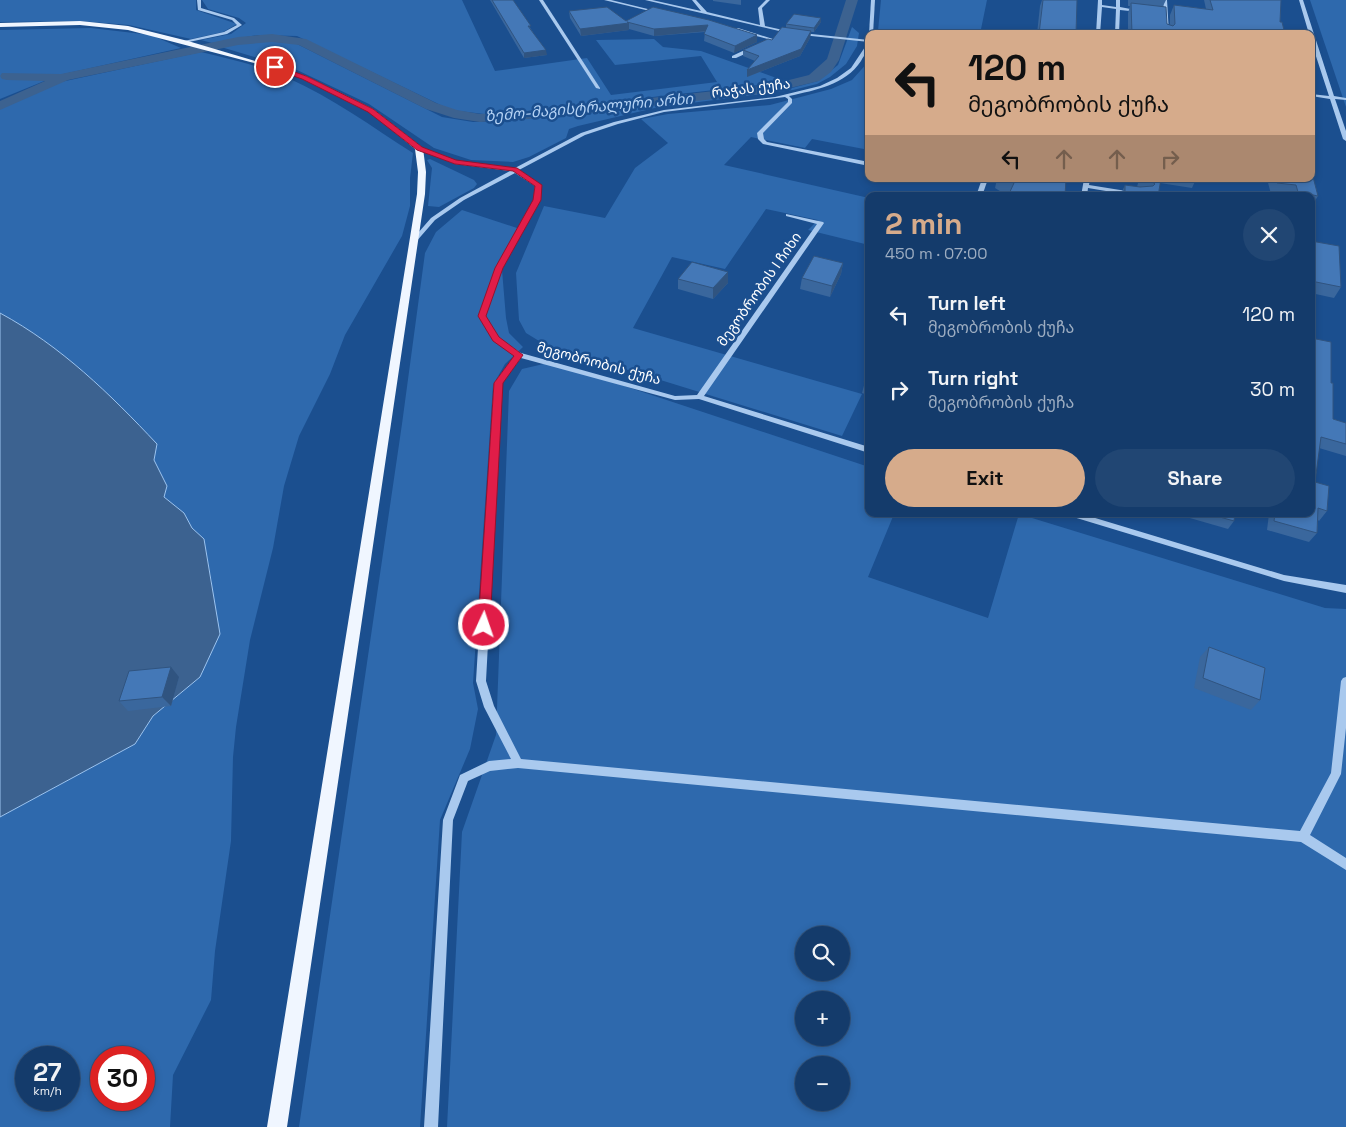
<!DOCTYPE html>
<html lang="en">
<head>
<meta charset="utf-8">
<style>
  body { margin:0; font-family:"Space Grotesk","Noto Sans Georgian",sans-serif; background:#214673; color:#f1f3f6; height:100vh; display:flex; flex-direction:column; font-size:19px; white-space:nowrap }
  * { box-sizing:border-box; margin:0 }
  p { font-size:16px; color:#9dadc1 }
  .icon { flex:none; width:28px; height:28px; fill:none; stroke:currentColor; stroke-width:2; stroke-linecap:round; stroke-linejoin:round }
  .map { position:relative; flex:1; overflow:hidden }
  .panel { position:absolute; left:865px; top:192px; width:450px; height:325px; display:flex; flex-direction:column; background:#143b6b; border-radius:10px; box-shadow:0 2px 8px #0003,0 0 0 1px #33557e }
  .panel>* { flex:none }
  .top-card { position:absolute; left:865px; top:30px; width:450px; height:152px; border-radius:10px; box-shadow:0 2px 8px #0003,0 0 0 1px #33557e; background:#d6ab8b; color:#111; overflow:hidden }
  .fabs { position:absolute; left:795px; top:926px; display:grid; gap:10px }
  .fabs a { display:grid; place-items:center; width:55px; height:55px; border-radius:50%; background:#143b6b; box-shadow:0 2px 8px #0003,0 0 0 1px #33557e; font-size:25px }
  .speed { position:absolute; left:15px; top:1046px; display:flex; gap:10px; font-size:25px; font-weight:700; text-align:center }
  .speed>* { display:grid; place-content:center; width:65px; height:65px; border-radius:50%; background:#143b6b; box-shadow:0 2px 8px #0003,0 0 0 1px #33557e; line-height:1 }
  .speed small { font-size:12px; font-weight:400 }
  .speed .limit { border:8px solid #d22; background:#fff; color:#111 }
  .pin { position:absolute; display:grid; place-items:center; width:42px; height:42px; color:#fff; margin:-21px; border:2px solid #fff; border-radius:50%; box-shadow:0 1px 5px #0007 }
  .me { position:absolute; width:55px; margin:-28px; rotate:3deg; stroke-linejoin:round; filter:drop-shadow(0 0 4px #0008) }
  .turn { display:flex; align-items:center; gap:18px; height:105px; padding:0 20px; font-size:22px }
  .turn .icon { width:65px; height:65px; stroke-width:2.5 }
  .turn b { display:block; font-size:35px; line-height:42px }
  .lanes { display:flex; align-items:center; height:48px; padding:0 20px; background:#0003; justify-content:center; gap:25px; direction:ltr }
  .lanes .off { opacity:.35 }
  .round { display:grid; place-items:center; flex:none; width:52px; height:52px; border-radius:26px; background:#214673 }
  .headline { display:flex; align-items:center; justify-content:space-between; height:85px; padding:0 20px }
  h1 { font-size:30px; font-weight:700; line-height:38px; color:#d6ab8b }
  .primary-button { display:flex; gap:10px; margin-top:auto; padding:10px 20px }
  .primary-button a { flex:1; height:58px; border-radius:30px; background:#d6ab8b; color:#111; font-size:20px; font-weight:700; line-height:58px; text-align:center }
  .primary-button a+a { background:#214673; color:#f1f3f6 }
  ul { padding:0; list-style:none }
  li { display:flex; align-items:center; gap:15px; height:75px; padding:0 20px }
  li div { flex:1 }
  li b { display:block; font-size:19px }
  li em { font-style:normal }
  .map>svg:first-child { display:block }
  .green { fill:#2e69ad; fill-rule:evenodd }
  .water { fill:#3c6290; stroke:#9cc4f0 }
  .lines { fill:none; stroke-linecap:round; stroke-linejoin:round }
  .canal { fill:#3c6290; fill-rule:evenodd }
  .minor { fill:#a9c9ee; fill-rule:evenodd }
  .major { fill:#f0f6ff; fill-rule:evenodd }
  .wall { fill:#3a679d }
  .shaded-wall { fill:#305480 }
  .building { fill:#4478b7; stroke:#305480 }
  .route { fill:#e11d48; stroke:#92132f }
  .labels { text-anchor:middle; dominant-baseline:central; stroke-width:5; stroke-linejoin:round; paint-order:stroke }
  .far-street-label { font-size:14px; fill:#fff; stroke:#1b4f8f }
  .far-water-label { font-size:15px; font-style:italic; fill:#b5d3f5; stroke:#1b4f8f }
</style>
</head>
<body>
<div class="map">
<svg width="1346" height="1127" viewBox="0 0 1346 1127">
  <rect width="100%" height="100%" fill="#1b4f8f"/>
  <g class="green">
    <polygon points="0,0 196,0 196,10 237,24 223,32 191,39 129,25 80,21 0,22"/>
    <polygon points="202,0 462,0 495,71 587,58 611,95 717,82 701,56 615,65 596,40 654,39 663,47 701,51 782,80 759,85 492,115 451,110 297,36 258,35 212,43 201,40 231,34 246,23 239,18 208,9"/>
    <polygon points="881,0 987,0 980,34 881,34 878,31"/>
    <polygon points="1310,0 1346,0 1346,107"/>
    <path d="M852,27L859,33L857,46L846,64L830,77L817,84L793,90L659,107L578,126L569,129L566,138L529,157L513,162L471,160L434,148L369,104L297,70L221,47C246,41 270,36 295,43L442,117L473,122H499L792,88L818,81L838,65Z"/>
    <polygon points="91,28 151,35 181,48 59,75 0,99 0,30"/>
    <path d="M201,52C230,59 261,66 288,78C333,98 372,127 413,153L410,178V206L402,236L345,335L330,374L299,436L284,486L273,548L250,640L236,727L233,757L231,841L215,951L211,1000L173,1075L170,1127H0V817L135,744L153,716L200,677L212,583L204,540L192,528L184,513L164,497L154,460L156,444C110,394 61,346 0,313V108L56,83ZM26,1058H69V1100H26ZM101,1058H144V1100H101Z"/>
    <polygon points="869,61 869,150 812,139 805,148 751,137 724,165 869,198 869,245 808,230 818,220 766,209 725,269 672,257 633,328 862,394 842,436 544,344 526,333 519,320 516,273 544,206 605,218 635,168 668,143 641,119 668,114 770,105 831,89 852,80"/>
    <polygon points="430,159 474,180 477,184 474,188 439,207 428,206 432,168 427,160"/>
    <polygon points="462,210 523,230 502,270 506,318 509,333 523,347 505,364 493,385 473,683 478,709 470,749 440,820 420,1127 299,1127 402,424 425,253 436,232"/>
    <path d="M552,362L869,467V514H894L868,577L988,618L1019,514L1325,608L1346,609V1127H447L462,832L496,735L509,391L522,369ZM804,935H841V972H804ZM804,1000H841V1038H804ZM804,1065H841V1102H804Z"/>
  </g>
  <path class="water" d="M0,313C61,346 110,394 157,444L154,460L167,486L164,497L184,513L192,528L204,539L220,634L200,677L153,716L135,744L0,817Z"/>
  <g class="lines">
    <polygon class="canal" points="846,0 858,0 839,60 831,72 819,81 769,93 542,118 480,122 454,118 426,109 299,45 272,42 238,45 68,80 0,110 0,101 45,81 7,80 2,79 0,76 2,73 61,74 238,37 272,34 306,39 436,103 457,110 480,114 542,110 769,85 809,75 827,59"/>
    <g class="minor">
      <polygon points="197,0 201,0 201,8 234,18 242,25 227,34 184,43 184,41 224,32 237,25 232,20 198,10"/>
      <polygon points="539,0 543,0 600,88 600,89 596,88"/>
      <polygon points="604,0 611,0 660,12 658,13"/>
      <polygon points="645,0 652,0 701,11 692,0 696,0 707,12 760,25 758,8 766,0 770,0 762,8 765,26 792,32 869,40 869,42 792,34"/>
      <polygon points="871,0 875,0 873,34 869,34"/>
      <polygon points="1098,0 1102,0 1102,5 1116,7 1116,0 1120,0 1120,7 1141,11 1139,12 1120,10 1119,34 1115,34 1116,9 1102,7 1100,34 1096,34"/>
      <polygon points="1163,0 1167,0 1169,34 1165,34"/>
      <polygon points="1299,0 1303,0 1334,96 1346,98 1346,100 1335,99 1346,131 1346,141 1343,139 1330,99 1311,96 1311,94 1329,96 1311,41 1311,34 1309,34"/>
      <polygon points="734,28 738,28 773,39 769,43 736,58 732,58 732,56 768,39 734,30"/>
      <path d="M867,44H869C869,51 864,55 861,61C845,85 816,90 789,96L792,99V103L763,133L764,139L767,142L869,162V166L763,144L758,139L757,133L788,102V99L785,97L664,112L618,124L585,135L519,170L540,184V200L502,268L485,316L499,338L521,353L675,396L697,395L817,224L786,216V214L823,222L824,223L704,396L869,447V453L699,399L675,400L521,358L502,383L486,681L494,706L521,759L1300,831L1331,773L1341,681L1343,678L1346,677V728L1341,774L1310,835L1346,858V870L1301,842L518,768L490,771L468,781L453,820L438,1127H424L443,820L460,775L489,761L511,759L484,707L476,681L494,383L515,355L494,340L479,316L496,268L534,200L535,186L515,173L464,200L435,220L415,243H411V241L431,218L460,198L510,171L455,164L416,148L421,147L456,161L515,168L581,133L614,122L664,110L775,97L820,86L837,78L851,68Z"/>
      <polygon points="982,179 988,179 982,196 976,196"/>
      <polygon points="1084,179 1090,179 1089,185 1145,194 1148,196 1136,196 1088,188 1087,196 1081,196"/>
      <polygon points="1069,514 1082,514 1284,575 1346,585 1346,593 1284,581 1070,516"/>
    </g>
    <polygon class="major" points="80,21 128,26 188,41 306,76 373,109 423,148 426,172 425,194 287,1127 267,1127 417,194 418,172 415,149 369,111 302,78 273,68 128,30 80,25 0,27 0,23"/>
  </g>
  <g class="wall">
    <polygon points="490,0 513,0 547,55 524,58"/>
    <polygon points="713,0 741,0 741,5 713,1"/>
    <polygon points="1042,0 1077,0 1076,34 1037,34 1040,6"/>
    <polygon points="1128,0 1166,0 1163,6 1167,24 1170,25 1170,15 1174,5 1206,9 1204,0 1281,0 1280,22 1285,34 1128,34 1128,13 1130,6 1128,6"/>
    <polygon points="653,7 757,42 734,53 704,41 705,32 654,36 629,29 629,30 581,36 570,18 569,11 626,21"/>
    <polygon points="821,22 814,32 811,32 810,38 800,56 747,77 755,61 743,56 743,50 772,40 786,28 786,24"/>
    <polygon points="997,179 1066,179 1008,196 995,188"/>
    <polygon points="1139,179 1196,179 1192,188 1160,183 1158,196 1120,196 1125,185 1137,187"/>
    <polygon points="1265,179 1311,179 1318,196 1311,207 1311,196 1284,196 1271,194 1267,179"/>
    <polygon points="1311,241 1341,287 1334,298 1311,293"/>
    <polygon points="843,263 841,274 830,297 800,289 802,278"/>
    <polygon points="728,272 728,283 713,299 678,289 678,279"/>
    <polygon points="1311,338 1331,383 1333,419 1346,423 1346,456 1319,448 1315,482 1327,511 1319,521 1318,520 1317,533 1309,542 1267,530 1269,514 1311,514"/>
    <polygon points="869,367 869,395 868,395 862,393"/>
    <polygon points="1176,514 1235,514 1234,521 1228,529"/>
    <polygon points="1209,647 1260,700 1251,710 1194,688 1200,657"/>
    <polygon points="179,677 171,706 128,711 119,701"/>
  </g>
  <g class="shaded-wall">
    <polygon points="821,18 821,22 814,32 814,28"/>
    <polygon points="629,23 629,30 581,36 580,29"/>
    <polygon points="708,25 708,31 654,36 654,29"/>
    <polygon points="811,31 810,38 800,56 747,77 747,70"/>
    <polygon points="757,35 757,42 734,53 735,46"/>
    <polygon points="546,50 547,55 524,58 524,53"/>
    <polygon points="843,263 841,274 830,297 832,286"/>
    <polygon points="728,272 728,283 713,299 713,288"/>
    <polygon points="171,667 179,677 171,706 162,697"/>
  </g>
  <g class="building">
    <polygon points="492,0 513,0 531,26 528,26 546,50 524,53"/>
    <polygon points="1043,0 1077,0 1076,34 1039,34"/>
    <polygon points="1210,0 1281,0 1280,22 1282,22 1285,34 1132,34 1131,3 1166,7 1167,24 1173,26 1175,24 1174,5 1213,10"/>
    <polygon points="607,7 626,21 653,7 709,20 757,35 735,46 704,34 708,25 654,29 627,22 629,23 580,29 569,11"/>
    <polygon points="794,14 821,18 814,28 786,24"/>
    <polygon points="782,27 811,31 801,49 747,70 759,56 743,50 768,39 772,40"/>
    <polygon points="982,32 994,34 981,34"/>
    <polygon points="1311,169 1318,196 1298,192 1296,185 1277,183 1276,179 1311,179"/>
    <polygon points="1007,179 1066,179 1065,196 1008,196 1014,183"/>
    <polygon points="1142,179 1161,179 1158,196 1125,196 1125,185 1140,187 1153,186 1155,184 1150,180"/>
    <polygon points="1311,241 1339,246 1341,287 1311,281"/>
    <polygon points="814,256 843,263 832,286 802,278"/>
    <polygon points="692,262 728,272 713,288 678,279"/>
    <polygon points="1311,338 1331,342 1331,383 1333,383 1333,419 1346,423 1346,444 1321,437 1315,482 1329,486 1327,511 1318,508 1317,533 1274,521 1275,514 1311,514"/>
    <polygon points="869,367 869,384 864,382"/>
    <polygon points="1209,514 1235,514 1234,521"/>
    <polygon points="1209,647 1265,668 1260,700 1203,678"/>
    <polygon points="171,667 162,697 119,701 129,671"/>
  </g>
  <polygon class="route" points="275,65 306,76 373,109 422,147 456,160 517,168 542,185 541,200 503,268 486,316 499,337 523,355 503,383 490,625 488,629 479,629 478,625 494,383 514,356 493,341 478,316 495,268 533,200 535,186 513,171 455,164 417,150 368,112 302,79 273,69"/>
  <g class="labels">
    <g class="far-street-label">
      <text transform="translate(751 88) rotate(-7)">რაჭას ქუჩა</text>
      <text transform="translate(759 289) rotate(-55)">მეგობრობის I ჩიხი</text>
      <text transform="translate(599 363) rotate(15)">მეგობრობის ქუჩა</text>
    </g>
    <g class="far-water-label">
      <text transform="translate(589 107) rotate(-5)">ზემო-მაგისტრალური არხი</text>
    </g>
  </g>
</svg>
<div class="fabs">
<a><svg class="icon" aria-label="search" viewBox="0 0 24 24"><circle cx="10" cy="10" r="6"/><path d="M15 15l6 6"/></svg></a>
<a>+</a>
<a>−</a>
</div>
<div class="speed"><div>27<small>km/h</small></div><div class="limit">30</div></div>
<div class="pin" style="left:275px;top:67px;background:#d93025"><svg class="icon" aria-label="arrive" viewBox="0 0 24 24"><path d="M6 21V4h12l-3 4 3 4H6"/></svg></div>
<svg class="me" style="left:484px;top:625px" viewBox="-20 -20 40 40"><circle r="17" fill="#e11d48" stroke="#fff" stroke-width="3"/><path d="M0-11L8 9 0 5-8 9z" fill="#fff"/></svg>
<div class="top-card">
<div class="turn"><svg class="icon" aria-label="left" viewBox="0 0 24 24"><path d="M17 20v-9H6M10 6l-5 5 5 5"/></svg><div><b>120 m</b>მეგობრობის ქუჩა</div></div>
<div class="lanes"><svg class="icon" aria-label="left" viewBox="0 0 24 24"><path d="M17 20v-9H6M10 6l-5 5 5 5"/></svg><svg class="icon off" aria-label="ahead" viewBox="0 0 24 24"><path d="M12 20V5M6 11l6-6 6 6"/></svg><svg class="icon off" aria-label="ahead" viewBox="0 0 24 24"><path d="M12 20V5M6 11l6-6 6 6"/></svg><svg class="icon off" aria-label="right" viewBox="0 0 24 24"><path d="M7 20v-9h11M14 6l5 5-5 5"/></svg></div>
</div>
<section class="panel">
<div class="headline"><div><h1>2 min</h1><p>450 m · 07:00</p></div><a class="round"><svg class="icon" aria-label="close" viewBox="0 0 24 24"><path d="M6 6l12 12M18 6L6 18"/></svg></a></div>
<ul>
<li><svg class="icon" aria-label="left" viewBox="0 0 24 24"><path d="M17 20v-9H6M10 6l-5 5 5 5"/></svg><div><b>Turn left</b><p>მეგობრობის ქუჩა</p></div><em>120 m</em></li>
<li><svg class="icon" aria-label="right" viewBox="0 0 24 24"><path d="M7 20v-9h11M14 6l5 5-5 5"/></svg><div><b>Turn right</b><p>მეგობრობის ქუჩა</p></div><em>30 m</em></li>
</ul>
<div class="primary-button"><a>Exit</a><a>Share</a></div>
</section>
</div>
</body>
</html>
